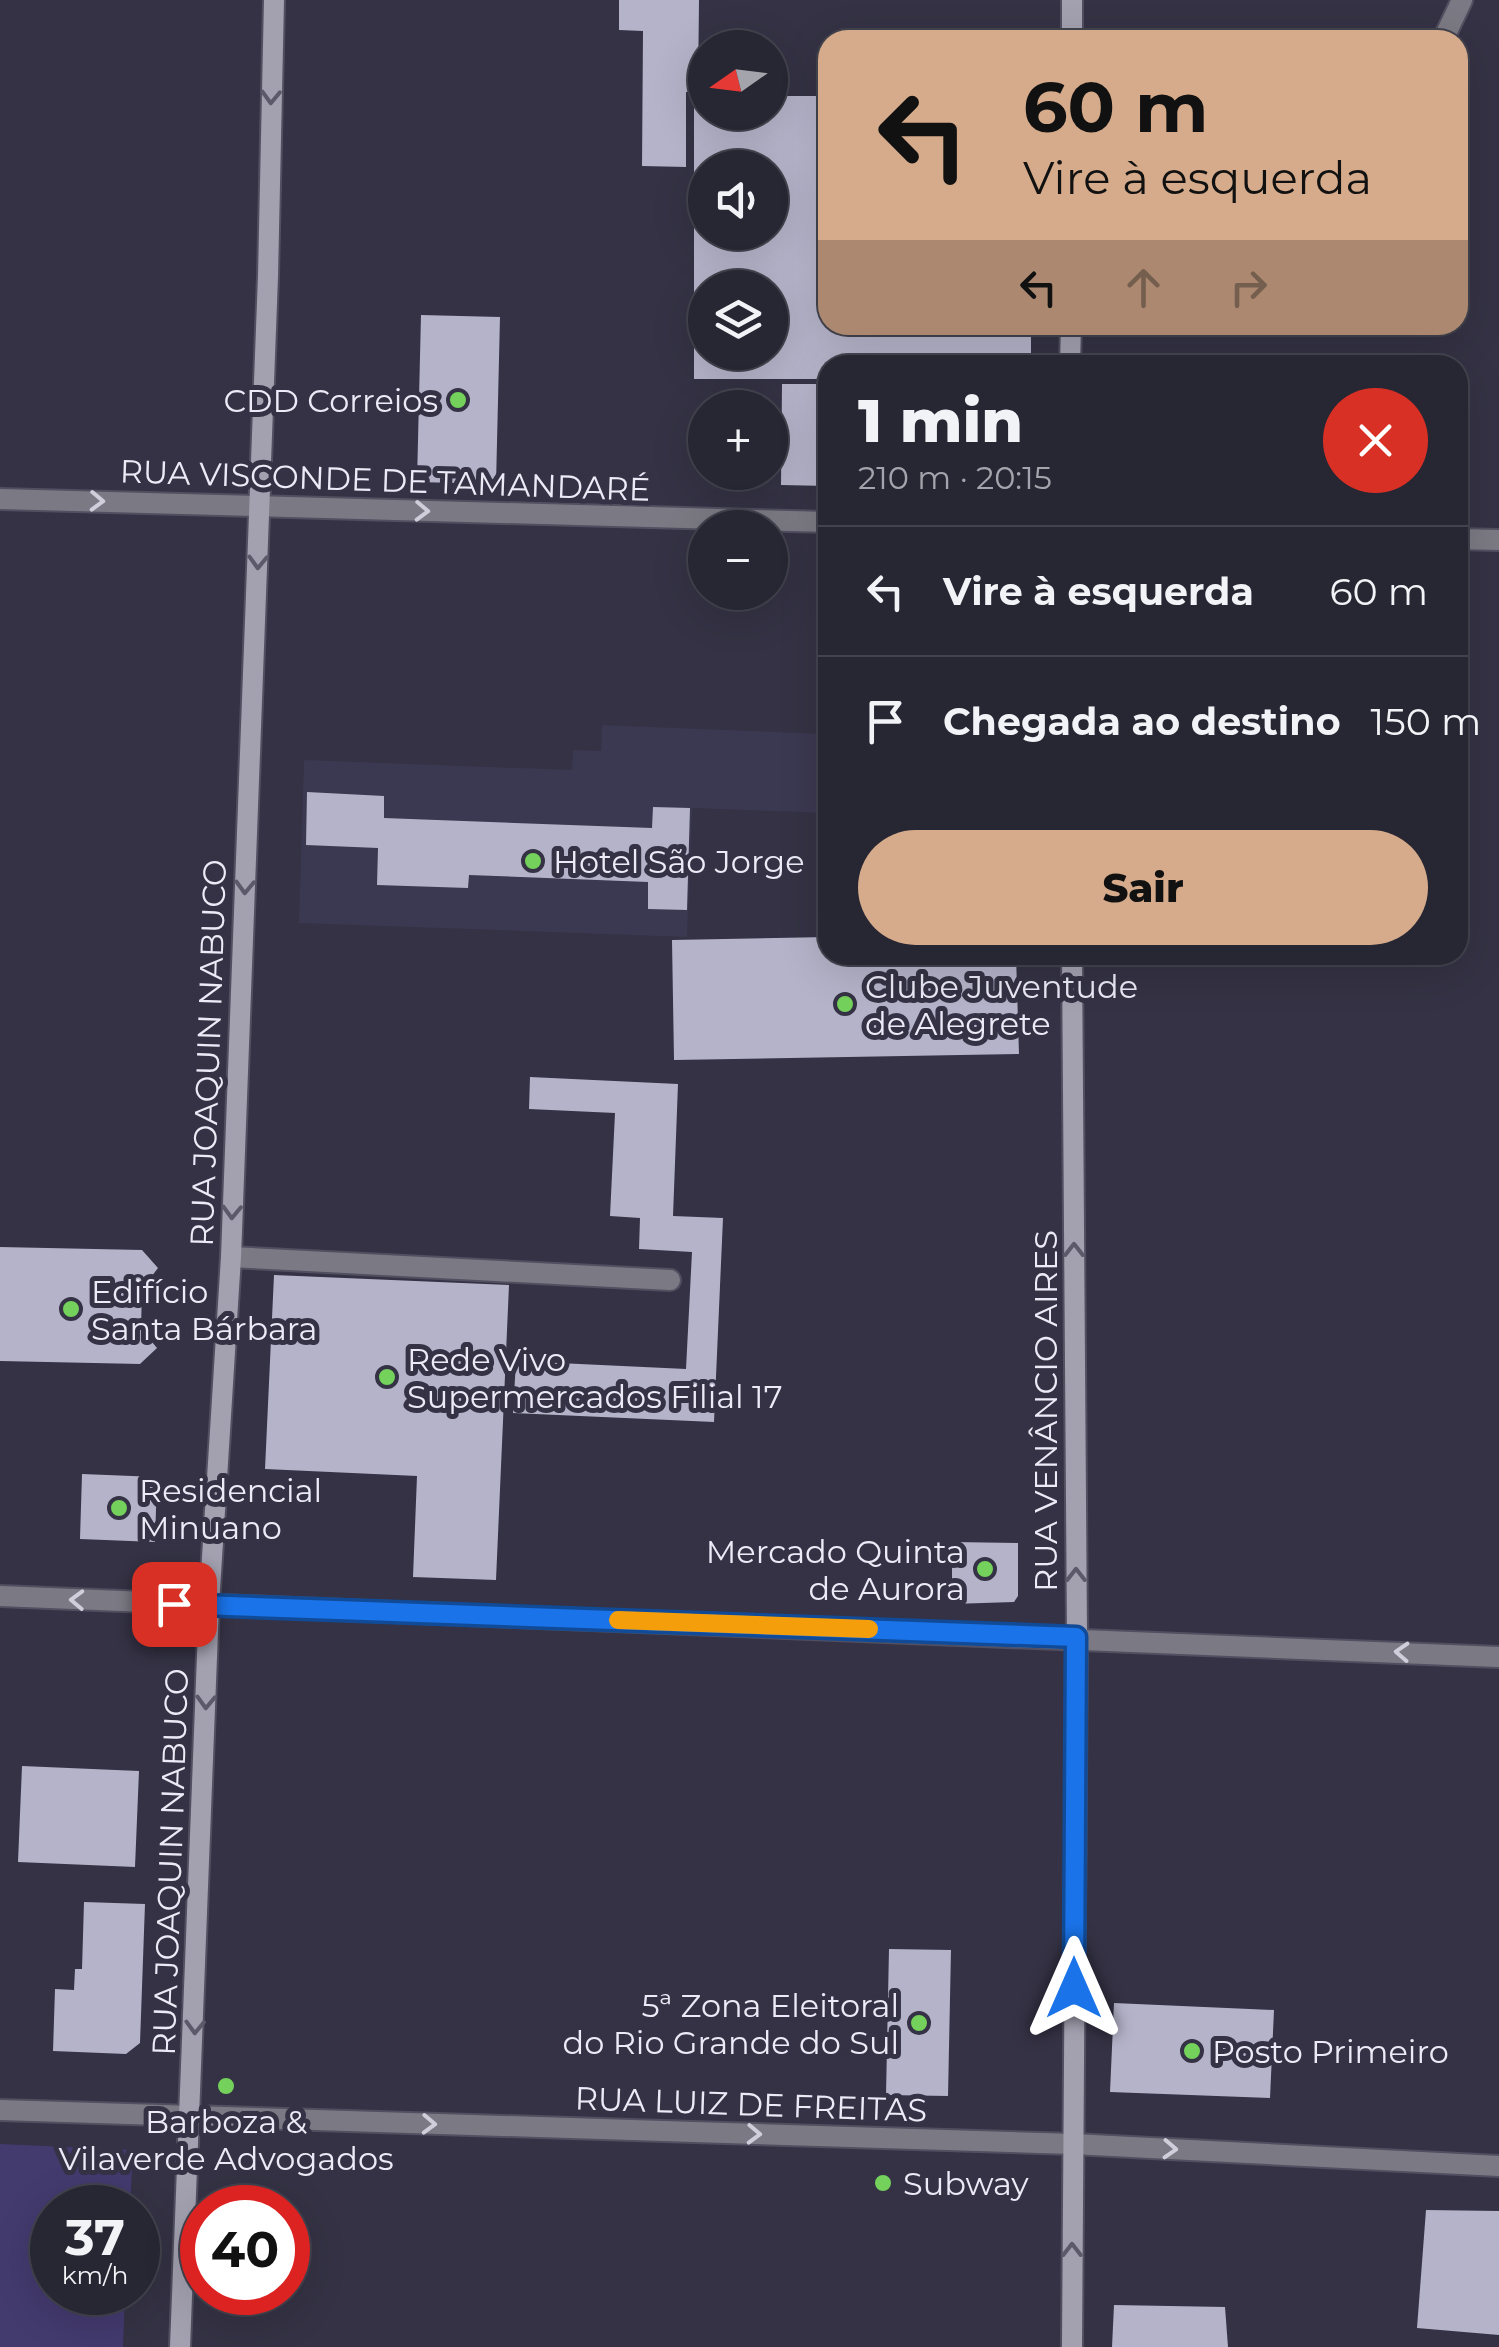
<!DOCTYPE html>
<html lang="pt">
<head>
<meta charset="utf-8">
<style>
  body { margin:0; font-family:Montserrat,sans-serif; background:#2f2e3b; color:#f1f3f6; height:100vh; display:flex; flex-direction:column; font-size:38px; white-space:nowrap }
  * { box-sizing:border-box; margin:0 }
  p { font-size:32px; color:#a4a5ac }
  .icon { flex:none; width:55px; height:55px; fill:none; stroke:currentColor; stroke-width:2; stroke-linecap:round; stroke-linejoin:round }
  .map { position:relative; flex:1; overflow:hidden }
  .panel { position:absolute; left:818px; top:355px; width:650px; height:610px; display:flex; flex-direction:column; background:#272633; border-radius:30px; box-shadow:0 10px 40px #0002,0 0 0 2px #43434e }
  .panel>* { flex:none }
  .top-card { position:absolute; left:818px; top:30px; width:650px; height:305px; border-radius:30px; box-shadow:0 10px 40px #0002,0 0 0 2px #43434e; background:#d6ab8b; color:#111; overflow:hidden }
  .needle { width:65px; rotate:256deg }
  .controls { position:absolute; left:688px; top:30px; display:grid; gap:20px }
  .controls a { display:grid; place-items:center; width:100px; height:100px; border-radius:50%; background:#272633; box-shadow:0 10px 40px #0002,0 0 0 2px #43434e; font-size:50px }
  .speed { position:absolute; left:30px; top:2185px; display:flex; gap:20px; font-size:50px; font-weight:700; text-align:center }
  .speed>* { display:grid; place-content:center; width:130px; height:130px; border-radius:50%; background:#272633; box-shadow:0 10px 40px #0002,0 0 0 2px #43434e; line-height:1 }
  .speed small { font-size:25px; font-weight:400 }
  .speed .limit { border:15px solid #d22; background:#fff; color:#111 }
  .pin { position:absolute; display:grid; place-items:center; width:85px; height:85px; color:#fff; margin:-42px; border-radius:20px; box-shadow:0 5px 15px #0006 }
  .me { position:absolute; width:110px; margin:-55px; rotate:0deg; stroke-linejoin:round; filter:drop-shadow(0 0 8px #0008) }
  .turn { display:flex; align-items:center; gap:35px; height:210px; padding:0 40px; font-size:45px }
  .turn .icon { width:130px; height:130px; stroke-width:2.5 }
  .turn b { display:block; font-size:70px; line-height:85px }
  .lanes { display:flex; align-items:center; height:95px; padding:0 40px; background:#0003; justify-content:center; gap:50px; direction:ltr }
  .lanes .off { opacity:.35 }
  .round { display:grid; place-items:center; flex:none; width:105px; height:105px; border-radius:52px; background:#2f2e3b }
  .headline { display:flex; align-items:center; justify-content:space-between; height:170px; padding:0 40px }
  h1 { font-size:60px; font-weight:800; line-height:75px }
  .action { display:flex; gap:20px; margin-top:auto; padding:20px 40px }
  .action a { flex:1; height:115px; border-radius:60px; background:#d6ab8b; color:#111; font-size:40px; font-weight:800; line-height:115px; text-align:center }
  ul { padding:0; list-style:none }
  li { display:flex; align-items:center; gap:30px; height:130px; padding:0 40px; border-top:2px solid #43434e }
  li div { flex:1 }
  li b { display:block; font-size:38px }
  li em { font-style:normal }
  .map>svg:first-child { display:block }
  .built { fill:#3b3851 }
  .green { fill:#433a6e }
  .building { fill:#b5b3c9; fill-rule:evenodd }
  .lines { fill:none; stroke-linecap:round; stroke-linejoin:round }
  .lane-casing { stroke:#514f60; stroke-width:24 }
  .street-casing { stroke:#514f60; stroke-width:24 }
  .secondary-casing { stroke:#514f60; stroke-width:24 }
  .lane { stroke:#7b7a84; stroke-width:20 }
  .street { stroke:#7b7a84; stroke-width:20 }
  .secondary { stroke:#a3a1b0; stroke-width:20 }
  .oneway { stroke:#5b596a }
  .oneway2 { stroke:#cfceda }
  .route-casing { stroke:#114b97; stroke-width:25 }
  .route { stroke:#1a73e8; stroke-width:18 }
  .slow { stroke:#f59e0b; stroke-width:18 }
  .poi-dot { fill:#74d25c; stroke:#343244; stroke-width:4 }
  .labels { text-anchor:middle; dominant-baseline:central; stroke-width:10; stroke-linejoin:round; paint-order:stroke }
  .poi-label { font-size:32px; fill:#ebeaf6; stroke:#343244; text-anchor:start }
  .street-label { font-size:32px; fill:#ebeaf6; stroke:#343244 }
</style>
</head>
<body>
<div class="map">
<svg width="1499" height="2347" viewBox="0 0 1499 2347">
  <rect width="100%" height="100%" fill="#343244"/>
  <polygon class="built" points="602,725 827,734 827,813 692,808 687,937 299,923 304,760 572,770 573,750 601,751"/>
  <polygon class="green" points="0,2144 133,2150 130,2207 52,2208 52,2292 125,2293 123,2347 0,2347"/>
  <g class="building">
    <polygon points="619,0 699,0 698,92 686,92 686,167 642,166 643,31 619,30"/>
    <path d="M694,96H705V112H770V96H828V325H1031V365H828V379H694ZM705,168H770V232H705ZM705,288H770V352H705Z"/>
    <polygon points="421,315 500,317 496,484 417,482"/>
    <polygon points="782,384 828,384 828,486 781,485"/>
    <polygon points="307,792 384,796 384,818 652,828 653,807 690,808 687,910 648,909 648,882 469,875 468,888 377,885 378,848 306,845"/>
    <polygon points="828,937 828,955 1016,955 1019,1054 674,1060 672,940"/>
    <polygon points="530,1077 678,1084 673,1216 723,1218 714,1422 513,1413 516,1361 686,1369 692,1252 639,1249 640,1218 610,1216 615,1113 529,1109"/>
    <polygon points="0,1247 142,1250 158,1268 142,1289 141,1329 157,1348 140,1364 0,1361"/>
    <polygon points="274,1275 509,1285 496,1580 413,1577 417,1476 265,1469"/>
    <polygon points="82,1474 157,1477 155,1542 80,1539"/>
    <polygon points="952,1542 1018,1543 1018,1596 1014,1602 952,1604"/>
    <polygon points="22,1766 139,1771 135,1867 18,1862"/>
    <polygon points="84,1902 145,1904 140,2043 126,2054 53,2051 55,1989 74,1990 75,1969 82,1969"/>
    <polygon points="889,1949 951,1950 948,2096 886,2095"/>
    <polygon points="1114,2003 1274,2010 1270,2098 1110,2092"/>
    <polygon points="1426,2210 1499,2211 1499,2335 1417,2328"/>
    <polygon points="1114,2305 1225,2307 1228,2347 1112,2347"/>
  </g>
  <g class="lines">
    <defs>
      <g id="lane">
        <polyline points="1443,40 1462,0"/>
        <polyline points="231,1257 670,1280"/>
      </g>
      <g id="street">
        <polyline points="0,499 828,522"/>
        <polyline points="1458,539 1499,540"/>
        <polyline points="0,1596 1499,1657"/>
        <polyline points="0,2110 1073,2144 1499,2166"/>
      </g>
      <g id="secondary">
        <polyline points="1072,40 1072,0"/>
        <polyline points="1070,365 1071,325"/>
        <polyline points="180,2347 209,1605 231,1257 268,276 274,0"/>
        <polyline points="1072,2347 1077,1637 1072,955"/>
      </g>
    </defs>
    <use href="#lane" class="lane-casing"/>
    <use href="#street" class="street-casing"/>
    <use href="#secondary" class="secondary-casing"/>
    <use href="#lane" class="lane"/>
    <use href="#street" class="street"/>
    <use href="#secondary" class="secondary"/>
  </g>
  <defs><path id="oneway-chevron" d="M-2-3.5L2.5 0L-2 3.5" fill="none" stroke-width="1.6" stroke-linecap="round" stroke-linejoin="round" transform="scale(2.5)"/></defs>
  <g class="oneway">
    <use href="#oneway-chevron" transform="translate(271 97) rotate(92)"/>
    <use href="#oneway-chevron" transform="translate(258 562) rotate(92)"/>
    <use href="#oneway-chevron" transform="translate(245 887) rotate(92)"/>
    <use href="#oneway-chevron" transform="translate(232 1212) rotate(92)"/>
    <use href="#oneway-chevron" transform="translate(1074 1250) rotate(-90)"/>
    <use href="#oneway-chevron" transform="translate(1076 1575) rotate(-90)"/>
    <use href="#oneway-chevron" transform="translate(206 1702) rotate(92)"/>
    <use href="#oneway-chevron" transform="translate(195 2027) rotate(92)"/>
    <use href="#oneway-chevron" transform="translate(1072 2250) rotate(-90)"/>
  </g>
  <g class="oneway2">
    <use href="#oneway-chevron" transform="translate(97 501) rotate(2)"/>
    <use href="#oneway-chevron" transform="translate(422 511) rotate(2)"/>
    <use href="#oneway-chevron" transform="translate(77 1600) rotate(-178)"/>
    <use href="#oneway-chevron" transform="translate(1402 1652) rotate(-177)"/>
    <use href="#oneway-chevron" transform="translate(429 2124) rotate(2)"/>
    <use href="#oneway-chevron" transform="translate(754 2134) rotate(2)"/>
    <use href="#oneway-chevron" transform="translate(1170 2149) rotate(3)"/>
  </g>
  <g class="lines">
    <defs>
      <polyline id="route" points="174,1604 1076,1637 1074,1988"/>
    </defs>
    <use href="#route" class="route-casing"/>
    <use href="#route" class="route"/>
    <polyline class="slow" points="618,1620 869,1629"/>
  </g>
  <g class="poi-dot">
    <circle cx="458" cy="400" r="10"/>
    <circle cx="533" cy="861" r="10"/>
    <circle cx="845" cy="1004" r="10"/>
    <circle cx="71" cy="1309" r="10"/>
    <circle cx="387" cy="1377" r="10"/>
    <circle cx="119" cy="1508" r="10"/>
    <circle cx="985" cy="1569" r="10"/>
    <circle cx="919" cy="2023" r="10"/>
    <circle cx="1192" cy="2051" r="10"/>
    <circle cx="226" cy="2086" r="10"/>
    <circle cx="883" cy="2183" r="10"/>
  </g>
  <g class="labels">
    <g class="poi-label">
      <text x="438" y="400" text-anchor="end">CDD Correios</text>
      <text x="553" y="861">Hotel São Jorge</text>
      <text x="865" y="986">Clube Juventude<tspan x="865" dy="37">de Alegrete</tspan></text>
      <text x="91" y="1291">Edifício<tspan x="91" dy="37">Santa Bárbara</tspan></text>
      <text x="407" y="1359">Rede Vivo<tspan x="407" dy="37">Supermercados Filial 17</tspan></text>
      <text x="139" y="1490">Residencial<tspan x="139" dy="37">Minuano</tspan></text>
      <text x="965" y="1551" text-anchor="end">Mercado Quinta<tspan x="965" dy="37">de Aurora</tspan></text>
      <text x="899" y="2005" text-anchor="end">5ª Zona Eleitoral<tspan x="899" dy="37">do Rio Grande do Sul</tspan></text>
      <text x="1212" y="2051">Posto Primeiro</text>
      <text x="226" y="2121" text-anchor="middle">Barboza &amp;<tspan x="226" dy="37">Vilaverde Advogados</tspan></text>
      <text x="903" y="2183">Subway</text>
    </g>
    <g class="street-label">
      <text transform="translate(385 480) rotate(2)">RUA VISCONDE DE TAMANDARÉ</text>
      <text transform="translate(208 1053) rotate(-88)">RUA JOAQUIN NABUCO</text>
      <text transform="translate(1045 1411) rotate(-90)">RUA VENÂNCIO AIRES</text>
      <text transform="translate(170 1862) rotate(-88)">RUA JOAQUIN NABUCO</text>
      <text transform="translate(751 2104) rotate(2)">RUA LUIZ DE FREITAS</text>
    </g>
  </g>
</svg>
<div class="controls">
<a><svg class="needle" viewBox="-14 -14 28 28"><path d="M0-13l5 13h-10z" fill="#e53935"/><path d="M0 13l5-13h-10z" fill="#a4a5ac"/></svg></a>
<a><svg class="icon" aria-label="sound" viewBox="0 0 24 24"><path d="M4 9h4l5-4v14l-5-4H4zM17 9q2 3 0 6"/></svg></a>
<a><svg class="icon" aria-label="layers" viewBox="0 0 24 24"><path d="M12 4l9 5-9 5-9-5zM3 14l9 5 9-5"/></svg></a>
<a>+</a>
<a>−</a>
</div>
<div class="speed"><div>37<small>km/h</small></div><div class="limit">40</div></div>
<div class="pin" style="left:174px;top:1604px;background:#d93025"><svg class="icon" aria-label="arrive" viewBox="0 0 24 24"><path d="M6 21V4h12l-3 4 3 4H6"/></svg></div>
<svg class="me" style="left:1074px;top:1988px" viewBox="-20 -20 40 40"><path d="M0-17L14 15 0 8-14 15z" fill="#1a73e8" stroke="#fff" stroke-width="4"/></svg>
<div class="top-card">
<div class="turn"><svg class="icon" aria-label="left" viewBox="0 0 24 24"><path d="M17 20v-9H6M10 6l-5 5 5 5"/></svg><div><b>60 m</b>Vire à esquerda</div></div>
<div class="lanes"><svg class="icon" aria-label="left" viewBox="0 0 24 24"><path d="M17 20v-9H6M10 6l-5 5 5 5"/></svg><svg class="icon off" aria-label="ahead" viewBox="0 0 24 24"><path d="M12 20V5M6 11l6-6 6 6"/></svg><svg class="icon off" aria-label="right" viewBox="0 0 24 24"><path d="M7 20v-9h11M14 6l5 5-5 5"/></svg></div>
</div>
<section class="panel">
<div class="headline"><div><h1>1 min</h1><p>210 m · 20:15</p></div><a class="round" style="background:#d93025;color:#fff"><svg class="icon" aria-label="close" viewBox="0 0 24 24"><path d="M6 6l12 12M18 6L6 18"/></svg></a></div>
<ul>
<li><svg class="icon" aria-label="left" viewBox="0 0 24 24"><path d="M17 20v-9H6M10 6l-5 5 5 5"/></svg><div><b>Vire à esquerda</b></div><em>60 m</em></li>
<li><svg class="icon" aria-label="arrive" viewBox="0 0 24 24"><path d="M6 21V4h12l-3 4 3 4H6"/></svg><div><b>Chegada ao destino</b></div><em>150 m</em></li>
</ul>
<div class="action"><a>Sair</a></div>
</section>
</div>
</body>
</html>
